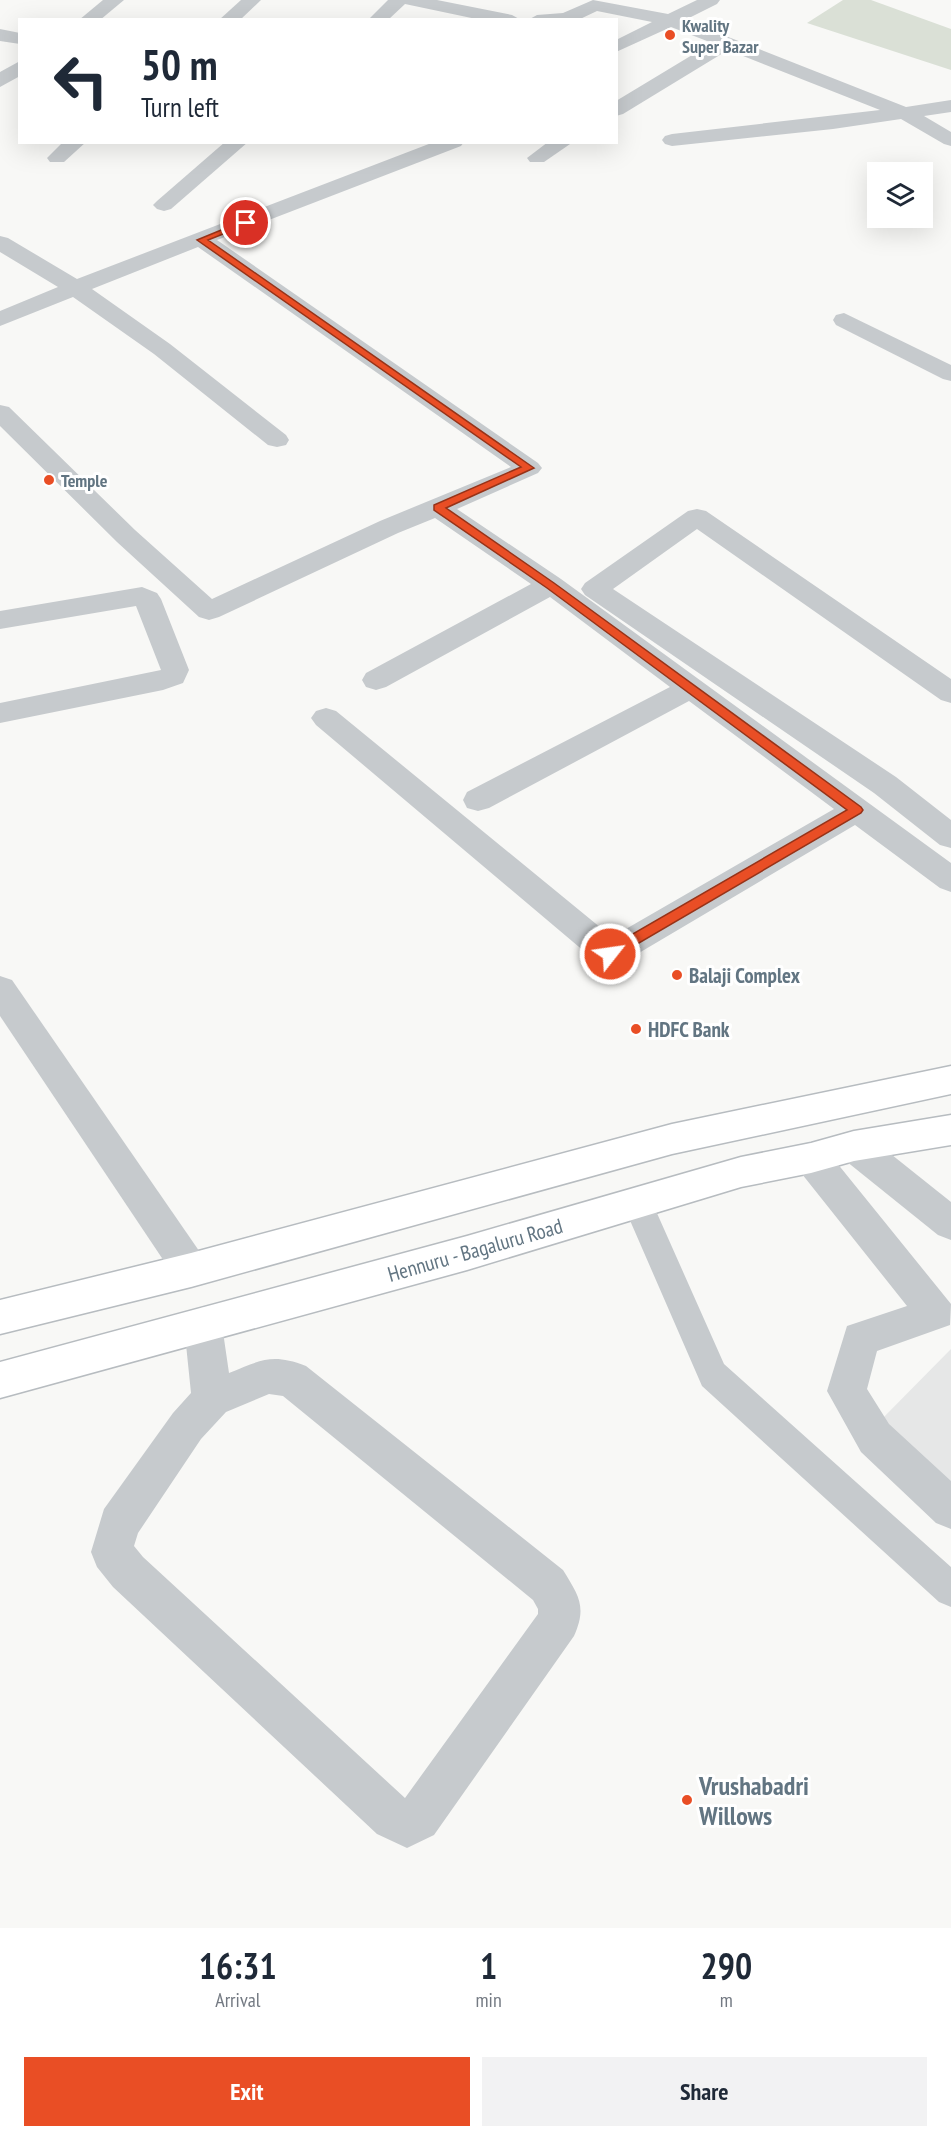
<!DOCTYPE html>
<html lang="en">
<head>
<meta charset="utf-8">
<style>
  body { margin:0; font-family:"PT Sans Narrow",sans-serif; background:#f2f2f3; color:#1f2937; height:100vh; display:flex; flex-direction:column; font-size:22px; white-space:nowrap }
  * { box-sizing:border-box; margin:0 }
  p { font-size:20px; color:#747a83 }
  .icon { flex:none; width:33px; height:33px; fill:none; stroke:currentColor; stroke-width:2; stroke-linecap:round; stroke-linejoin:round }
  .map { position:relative; height:1928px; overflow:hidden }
  .details { display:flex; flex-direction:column; background:#fff; flex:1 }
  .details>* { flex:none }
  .guide { position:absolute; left:18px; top:18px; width:600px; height:126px; border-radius:0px; box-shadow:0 6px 24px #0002; background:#fff; color:#1f2937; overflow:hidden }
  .buttons { position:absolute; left:867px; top:162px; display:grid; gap:12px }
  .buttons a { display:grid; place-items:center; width:66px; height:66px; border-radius:0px; background:#fff; box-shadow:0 6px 24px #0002; font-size:30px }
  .pin { position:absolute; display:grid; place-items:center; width:51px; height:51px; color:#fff; margin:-26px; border:3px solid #fff; border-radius:50%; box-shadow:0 2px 6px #0007 }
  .me { position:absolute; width:66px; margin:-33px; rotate:60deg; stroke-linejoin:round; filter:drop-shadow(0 0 4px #0008) }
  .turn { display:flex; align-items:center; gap:21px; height:126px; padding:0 24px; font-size:27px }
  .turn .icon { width:78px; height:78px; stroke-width:2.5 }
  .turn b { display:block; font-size:42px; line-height:51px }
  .eta { display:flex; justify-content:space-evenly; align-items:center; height:102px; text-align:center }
  .eta b { font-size:36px; font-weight:700; line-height:42px }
  .action { display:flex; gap:12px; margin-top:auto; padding:12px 24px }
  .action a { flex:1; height:69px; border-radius:0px; background:#e94e25; color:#fff; font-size:24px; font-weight:700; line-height:69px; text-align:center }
  .action a+a { background:#f2f2f3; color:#1f2937 }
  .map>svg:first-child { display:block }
  .built { fill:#e6e7e7 }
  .green { fill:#dae0d6 }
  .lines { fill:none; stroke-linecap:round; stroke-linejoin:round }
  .primary-casing { stroke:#b7bcc0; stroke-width:3 }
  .service { fill:#c6cacd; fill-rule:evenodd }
  .minor { fill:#c6cacd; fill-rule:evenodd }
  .primary { fill:#fff; fill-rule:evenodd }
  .route { fill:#e94e25; stroke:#973318; stroke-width:1.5 }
  .poi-dot { fill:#e94e25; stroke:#fff; stroke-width:2 }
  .labels { text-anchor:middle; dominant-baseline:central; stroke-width:6; stroke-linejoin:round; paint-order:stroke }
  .far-poi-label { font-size:18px; font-weight:bold; fill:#627582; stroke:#fff; text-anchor:start }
  .poi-label { font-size:21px; font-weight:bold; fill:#627582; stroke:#fff; text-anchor:start }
  .street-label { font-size:21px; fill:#627582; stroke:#fff }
  .near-poi-label { font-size:26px; font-weight:bold; fill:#627582; stroke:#fff; text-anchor:start }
</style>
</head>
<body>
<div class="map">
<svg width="951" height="1928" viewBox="0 0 951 1928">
  <rect width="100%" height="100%" fill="#f8f8f6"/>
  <polygon class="built" points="951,1349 951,1483 880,1421"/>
  <polygon class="green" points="843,0 871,0 951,29 951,70 807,23"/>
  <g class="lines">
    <defs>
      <g id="primary">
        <polygon points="951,1066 951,1094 672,1154 191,1287 0,1334 0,1300 191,1253 672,1124"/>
        <polygon points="951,1115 951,1145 854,1161 811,1173 741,1187 467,1270 0,1398 0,1362 467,1236 741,1157 811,1143 854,1131"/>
      </g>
    </defs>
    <use href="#primary" class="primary-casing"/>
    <polygon class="service" points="637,1189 648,1193 724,1364 951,1567 951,1607 939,1602 702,1386 622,1202 626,1193"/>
    <g class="minor">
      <polygon points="103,0 124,0 100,20 79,20"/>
      <polygon points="241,0 261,0 240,20 219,20"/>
      <polygon points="388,0 437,0 512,15 521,20 481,20 405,4 388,20 368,20"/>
      <polygon points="593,0 668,14 697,0 720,0 717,4 685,20 906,107 951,100 951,112 924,116 951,132 951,146 944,144 901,119 833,129 672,146 665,144 662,140 665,136 672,134 880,110 728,50 623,114 616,116 616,101 712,43 671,27 616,52 616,40 652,22 597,11 578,20 528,20 537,15 563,13"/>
      <polygon points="0,29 20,33 20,44 0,41"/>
      <polygon points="20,61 20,76 0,87 0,72"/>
      <polygon points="63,142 86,142 64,162 50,162 47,158"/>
      <polygon points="225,142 248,142 171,209 164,211 157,209 153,205 157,201"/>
      <polygon points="434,142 464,142 461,146 217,240 538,463 542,468 538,473 457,509 561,579 951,863 951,892 940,888 855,825 622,963 610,967 598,963 316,725 311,718 316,711 326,708 336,711 612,937 834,809 689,701 489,808 478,811 467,808 463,800 467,792 670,687 550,597 386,687 376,690 366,687 362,680 366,673 531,584 435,518 398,533 219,617 209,620 199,617 117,542 0,426 0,405 9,407 135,530 212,599 380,521 511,467 198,247 92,289 170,344 286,435 289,440 286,445 277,447 268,445 154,354 73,297 0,326 0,311 58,287 0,252 0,236 8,238 77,279"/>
      <polygon points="548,142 573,142 544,162 530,162 527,158"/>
      <polygon points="844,313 951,365 951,381 943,379 836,325 833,320 836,315"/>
      <polygon points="697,509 706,511 951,679 951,703 941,700 697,529 613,589 896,777 951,820 951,848 940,845 874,793 585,595 581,589 585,583 688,511"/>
      <polygon points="142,587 157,593 161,599 189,670 183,683 163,690 0,723 0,703 161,670 136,606 0,629 0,611"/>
      <polygon points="0,976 12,980 204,1258 210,1270 204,1282 191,1287 178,1282 0,1016"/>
      <polygon points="854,1131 867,1135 951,1202 951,1240 938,1235 841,1157 836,1146 841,1135"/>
      <polygon points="811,1143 824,1147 951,1304 950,1325 877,1351 867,1389 889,1424 951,1481 951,1529 936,1523 861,1452 827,1391 847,1326 907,1306 798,1169 793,1158 798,1147"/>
      <path d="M203,1307L217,1313L222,1325L229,1373C261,1360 272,1353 306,1366L563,1570C579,1596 587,1607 574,1636L434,1835L407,1848L377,1834L113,1587L97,1567L91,1552L104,1509L173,1413L191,1393L184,1325L189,1313ZM269,1394L283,1396L533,1600L538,1609V1614L405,1798L143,1557L134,1546L138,1533L201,1439L226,1412Z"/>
    </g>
    <use href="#primary" class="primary"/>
  </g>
  <polygon class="route" points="243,221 251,223 208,240 534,468 446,508 554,583 861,807 863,810 861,813 615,957 605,957 603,954 605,950 847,810 547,588 434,510 434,505 521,467 197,240"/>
  <g class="poi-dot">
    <circle cx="670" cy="35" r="6"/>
    <circle cx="49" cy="480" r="6"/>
    <circle cx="677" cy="975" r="6"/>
    <circle cx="636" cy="1029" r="6"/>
    <circle cx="687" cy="1800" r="6"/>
  </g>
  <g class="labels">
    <g class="far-poi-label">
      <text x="682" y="25">Kwality<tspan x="682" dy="21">Super Bazar</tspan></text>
      <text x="61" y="480">Temple</text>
    </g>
    <g class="poi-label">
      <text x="689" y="975">Balaji Complex</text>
      <text x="648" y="1029">HDFC Bank</text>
    </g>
    <g class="street-label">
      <text transform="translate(475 1250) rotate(-16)">Hennuru - Bagaluru Road</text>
    </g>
    <g class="near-poi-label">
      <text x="699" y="1785">Vrushabadri<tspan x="699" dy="30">Willows</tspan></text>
    </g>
  </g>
</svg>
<div class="buttons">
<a><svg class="icon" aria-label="layers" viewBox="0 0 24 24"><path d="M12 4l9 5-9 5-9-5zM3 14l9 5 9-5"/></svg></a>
</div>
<div class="pin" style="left:246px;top:223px;background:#d93025"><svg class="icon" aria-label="arrive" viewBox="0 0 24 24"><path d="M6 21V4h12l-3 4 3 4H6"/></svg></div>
<svg class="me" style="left:610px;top:954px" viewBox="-20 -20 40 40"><circle r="17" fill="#e94e25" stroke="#fff" stroke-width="3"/><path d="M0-11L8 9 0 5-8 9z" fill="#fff"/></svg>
<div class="guide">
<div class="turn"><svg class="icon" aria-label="left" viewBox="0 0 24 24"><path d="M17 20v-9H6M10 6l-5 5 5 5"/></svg><div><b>50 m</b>Turn left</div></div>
</div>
</div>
<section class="details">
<div class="eta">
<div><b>16:31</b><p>Arrival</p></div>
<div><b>1</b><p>min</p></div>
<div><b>290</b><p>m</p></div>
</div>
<div class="action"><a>Exit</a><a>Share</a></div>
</section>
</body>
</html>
